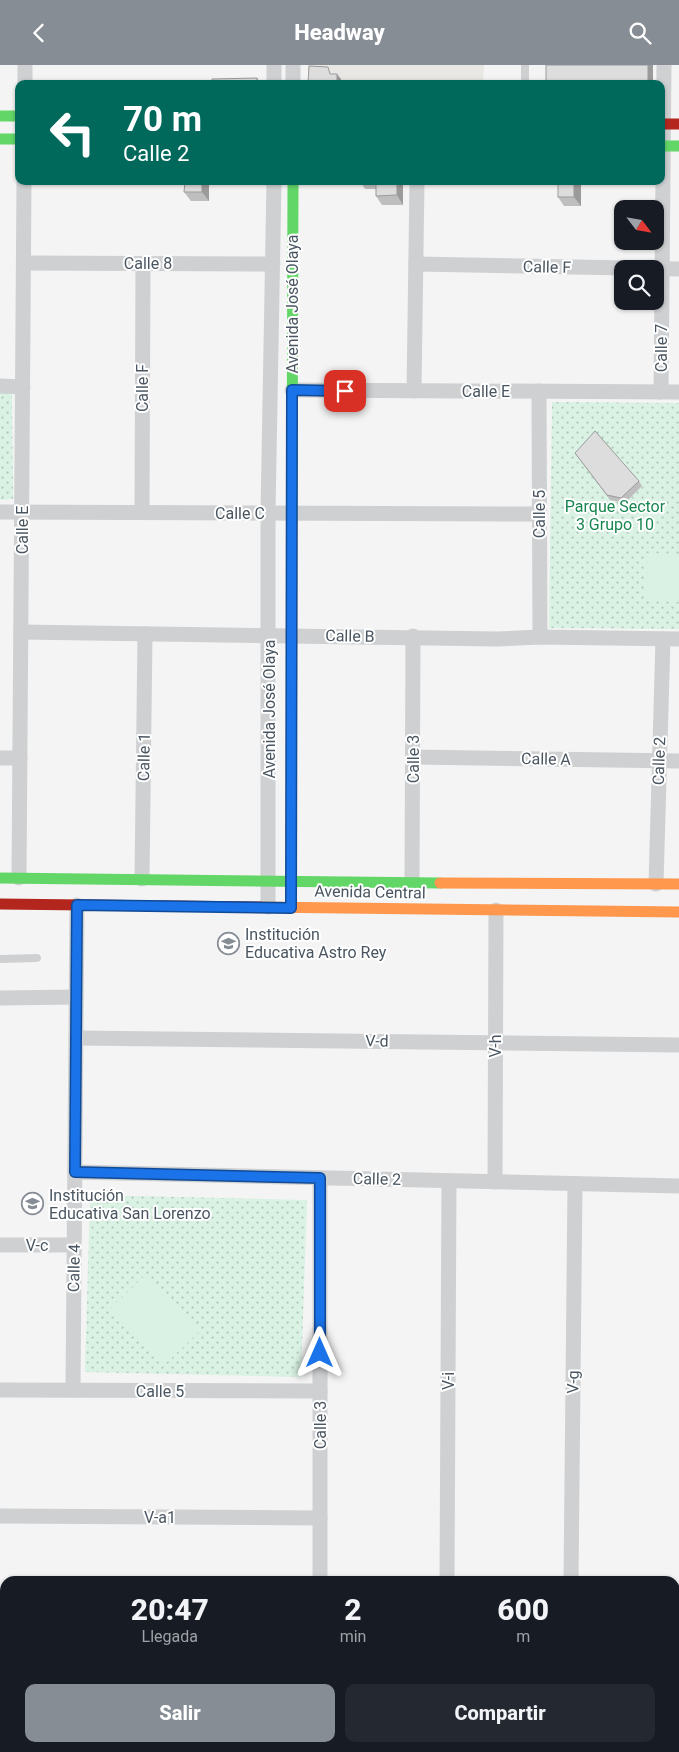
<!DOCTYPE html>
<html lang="es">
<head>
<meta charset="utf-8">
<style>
  body { margin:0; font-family:Roboto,sans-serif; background:#242831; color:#f1f3f6; height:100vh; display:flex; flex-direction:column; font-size:19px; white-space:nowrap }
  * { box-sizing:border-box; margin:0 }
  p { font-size:16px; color:#9ea1a6 }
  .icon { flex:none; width:28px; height:28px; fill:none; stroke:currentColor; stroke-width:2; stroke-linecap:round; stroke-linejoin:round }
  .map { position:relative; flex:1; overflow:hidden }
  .panel { position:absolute; left:0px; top:1511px; width:680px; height:176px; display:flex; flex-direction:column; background:#171b24; border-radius:15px 15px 0 0; box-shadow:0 1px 4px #0004 }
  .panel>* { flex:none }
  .banner { position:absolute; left:15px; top:15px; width:650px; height:105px; border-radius:10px; box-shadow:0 1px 4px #0004; background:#00695c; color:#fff; overflow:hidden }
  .needle { width:32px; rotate:121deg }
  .buttons { position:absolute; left:614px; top:135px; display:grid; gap:10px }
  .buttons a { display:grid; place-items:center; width:50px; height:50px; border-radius:10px; background:#171b24; box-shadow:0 1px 4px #0004; font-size:25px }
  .pin { position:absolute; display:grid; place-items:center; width:42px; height:42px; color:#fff; margin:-21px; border-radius:10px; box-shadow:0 2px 8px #0006 }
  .me { position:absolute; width:55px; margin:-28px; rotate:0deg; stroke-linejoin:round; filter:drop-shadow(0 0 4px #0008) }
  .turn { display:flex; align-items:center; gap:18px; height:105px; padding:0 25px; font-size:22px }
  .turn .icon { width:65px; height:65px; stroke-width:2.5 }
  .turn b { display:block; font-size:35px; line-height:42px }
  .eta { display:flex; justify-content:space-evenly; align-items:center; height:85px; text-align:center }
  .eta b { font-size:30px; font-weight:800; line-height:35px }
  .cta { display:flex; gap:10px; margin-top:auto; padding:10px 25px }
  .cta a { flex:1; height:58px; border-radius:10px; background:#868d94; color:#fff; font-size:20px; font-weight:800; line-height:58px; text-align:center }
  .cta a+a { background:#242831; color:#f1f3f6 }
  header { display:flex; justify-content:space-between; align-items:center; height:65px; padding:0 25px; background:#868d94; color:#fff; font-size:22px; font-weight:800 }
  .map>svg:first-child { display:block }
  .commercial { fill:#e8e7e3 }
  .grass { fill:url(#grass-dots) }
  .pitch { fill:#d9f2e3 }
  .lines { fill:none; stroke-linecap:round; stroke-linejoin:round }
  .lane { stroke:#ced0d2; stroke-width:8 }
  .street { stroke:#ced0d2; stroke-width:15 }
  .fast { stroke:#63d668; stroke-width:11 }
  .slow { stroke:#ff974d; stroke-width:11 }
  .jam { stroke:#b3261e; stroke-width:11 }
  .wall { fill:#bebebf }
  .shaded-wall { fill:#9b9b9b }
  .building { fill:#ddddde; stroke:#9b9b9b }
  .route-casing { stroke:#114b97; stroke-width:12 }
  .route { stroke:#1a73e8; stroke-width:9 }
  .labels { text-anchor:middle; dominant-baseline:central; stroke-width:4; stroke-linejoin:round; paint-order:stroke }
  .street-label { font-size:16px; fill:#4a5661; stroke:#fff }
  .park-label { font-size:16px; fill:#17864f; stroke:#fff }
  .poi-label { font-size:16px; fill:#4a5661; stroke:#fff; text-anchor:start }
</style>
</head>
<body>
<header><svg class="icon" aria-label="back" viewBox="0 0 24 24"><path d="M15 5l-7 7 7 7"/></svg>Headway<svg class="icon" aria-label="search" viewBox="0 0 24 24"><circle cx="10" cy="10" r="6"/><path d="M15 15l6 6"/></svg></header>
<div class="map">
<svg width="679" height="1687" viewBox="0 0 679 1687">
  <defs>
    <pattern id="grass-dots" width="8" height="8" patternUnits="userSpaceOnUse" patternTransform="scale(1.25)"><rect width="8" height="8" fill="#d9f2e3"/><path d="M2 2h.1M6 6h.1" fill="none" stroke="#b2c7bb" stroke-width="1.8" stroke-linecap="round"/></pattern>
  </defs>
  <rect width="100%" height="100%" fill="#f4f4f4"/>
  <polygon class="commercial" points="308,0 484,0 483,19 308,19"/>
  <g class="grass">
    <polygon points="0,327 12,327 13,434 0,435"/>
    <polygon points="552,337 679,338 679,564 549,563"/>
    <polygon points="90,1130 307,1135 301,1312 85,1307"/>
    <polygon points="0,1649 5,1649 5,1682 675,1682 675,1654 679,1654 679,1687 137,1687 0,1685"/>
  </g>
  <g class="pitch">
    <polygon points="647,488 679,489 679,537 646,536"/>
    <polygon points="146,1209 200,1266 164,1300 110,1244"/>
  </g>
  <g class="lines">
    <g class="lane">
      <polyline points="525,19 525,0"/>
      <polyline points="0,894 37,893"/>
    </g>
    <g class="street">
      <polyline points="274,0 274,19"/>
      <polyline points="25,19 25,0"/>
      <polyline points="293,19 293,0"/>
      <polyline points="24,198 273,199"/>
      <polyline points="416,199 679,204"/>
      <polyline points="0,321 23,322"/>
      <polyline points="292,325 679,327"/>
      <polyline points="414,326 417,116"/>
      <polyline points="539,326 540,572"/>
      <polyline points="661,327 664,0"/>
      <polyline points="0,447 539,449"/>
      <polyline points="142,447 143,198"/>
      <polyline points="21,567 497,574 540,572 679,574"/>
      <polyline points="413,692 679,696"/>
      <polyline points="0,693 20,693"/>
      <polyline points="19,813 24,116"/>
      <polyline points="142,814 145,569"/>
      <polyline points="412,817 413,571"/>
      <polyline points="656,819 663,574"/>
      <polyline points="268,842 268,448 274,116"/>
      <polyline points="0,933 76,932"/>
      <polyline points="76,973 679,980"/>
      <polyline points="75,1107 679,1121"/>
      <polyline points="320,1113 320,1516"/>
      <polyline points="495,1117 496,845"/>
      <polyline points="0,1180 74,1180"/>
      <polyline points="0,1325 320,1326"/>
      <polyline points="73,1325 77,840"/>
      <polyline points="0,1451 320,1453"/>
      <polyline points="447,1516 449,1116"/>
      <polyline points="571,1516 575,1119"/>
    </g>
    <g class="fast">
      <polyline points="0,51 19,51"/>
      <polyline points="0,74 19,74"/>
      <polyline points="661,81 679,81"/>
      <polyline points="292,456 293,116"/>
      <polyline points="0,813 440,818"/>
      <polyline points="0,1629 5,1629"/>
    </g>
    <g class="slow">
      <polyline points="440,818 679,819"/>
      <polyline points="260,842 679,847"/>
      <polyline points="291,843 292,456"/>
      <polyline points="0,1585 5,1585"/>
      <polyline points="675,1595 679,1595"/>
      <polyline points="675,1638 679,1638"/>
    </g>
    <g class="jam">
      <polyline points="661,59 679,59"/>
      <polyline points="0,839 260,842"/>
    </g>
  </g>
  <g class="wall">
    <polygon points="185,116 209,116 209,136 191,136 184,127"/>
    <polygon points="360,116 403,116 403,140 382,140 376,131 376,124 365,124"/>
    <polygon points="581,116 581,141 564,141 558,132"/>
    <polygon points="575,388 639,416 642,421 625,438 610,435"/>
  </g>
  <g class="shaded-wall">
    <rect x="648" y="0" width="5" height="19"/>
    <polygon points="337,9 341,14 341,19 337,19"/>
    <polygon points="257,13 260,18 260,19 257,19"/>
    <polygon points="202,116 209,116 209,136 202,127"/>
    <polygon points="397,116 403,116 403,140 397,130"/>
    <polygon points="574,116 581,116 581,141 574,132"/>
  </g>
  <g class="building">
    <rect x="546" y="0" width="102" height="19"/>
    <polygon points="309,1 328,2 330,9 337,9 337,19 308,19"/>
    <polygon points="257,13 257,19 213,19 212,14"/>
    <polygon points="185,116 202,116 202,127 184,127"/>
    <polygon points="376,116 397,116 397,130 376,131"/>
    <rect x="558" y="116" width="16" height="16"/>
    <polygon points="595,366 639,416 621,433 607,430 575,388"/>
  </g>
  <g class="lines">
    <defs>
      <polyline id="route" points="320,1288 320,1113 75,1107 77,840 291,843 292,325 345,326"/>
    </defs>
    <use href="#route" class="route-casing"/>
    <use href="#route" class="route"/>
  </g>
  <defs>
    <symbol id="school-ring" viewBox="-11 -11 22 22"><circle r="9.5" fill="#fff" stroke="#868d94" stroke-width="1.5"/><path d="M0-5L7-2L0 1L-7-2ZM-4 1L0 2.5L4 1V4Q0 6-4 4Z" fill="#868d94"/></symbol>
  </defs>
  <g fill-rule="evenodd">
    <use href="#school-ring" x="216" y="866" width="25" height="25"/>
    <use href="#school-ring" x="20" y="1126" width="25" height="25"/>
  </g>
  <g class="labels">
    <g class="street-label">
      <text x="148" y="198">Calle 8</text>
      <text transform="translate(547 202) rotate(1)">Calle F</text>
      <text transform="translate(292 239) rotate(-90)">Avenida José Olaya</text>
      <text transform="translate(661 283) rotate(-90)">Calle 7</text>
      <text transform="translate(142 323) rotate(-90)">Calle F</text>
      <text x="486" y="326">Calle E</text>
      <text x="240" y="448">Calle C</text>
      <text transform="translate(539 449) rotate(-90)">Calle 5</text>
      <text transform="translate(22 465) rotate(-90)">Calle E</text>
      <text transform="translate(350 571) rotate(1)">Calle B</text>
      <text transform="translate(269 644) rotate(-90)">Avenida José Olaya</text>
      <text transform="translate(144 692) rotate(-89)">Calle 1</text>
      <text transform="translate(413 694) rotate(-90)">Calle 3</text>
      <text transform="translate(546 694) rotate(1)">Calle A</text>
      <text transform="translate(659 696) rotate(-88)">Calle 2</text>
      <text transform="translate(370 827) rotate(1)">Avenida Central</text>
      <text transform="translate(377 976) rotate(1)">V-d</text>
      <text transform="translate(495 981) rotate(-90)">V-h</text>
      <text transform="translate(377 1114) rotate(1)">Calle 2</text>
      <text x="37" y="1180">V-c</text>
      <text transform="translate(74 1203) rotate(-89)">Calle 4</text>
      <text transform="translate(448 1316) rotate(-90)">V-i</text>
      <text transform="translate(573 1317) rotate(-89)">V-g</text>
      <text x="160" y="1326">Calle 5</text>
      <text transform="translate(320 1360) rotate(-90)">Calle 3</text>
      <text x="160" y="1452">V-a1</text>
    </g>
    <g class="park-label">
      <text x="615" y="441">Parque Sector<tspan x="615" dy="18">3 Grupo 10</tspan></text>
    </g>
    <g class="poi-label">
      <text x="245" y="869">Institución<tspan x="245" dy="18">Educativa Astro Rey</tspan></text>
      <text x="49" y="1130">Institución<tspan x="49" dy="18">Educativa San Lorenzo</tspan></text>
    </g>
  </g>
</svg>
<div class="buttons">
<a><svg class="needle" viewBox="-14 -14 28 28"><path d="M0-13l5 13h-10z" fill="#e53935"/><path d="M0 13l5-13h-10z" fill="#9ea1a6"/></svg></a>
<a><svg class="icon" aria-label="search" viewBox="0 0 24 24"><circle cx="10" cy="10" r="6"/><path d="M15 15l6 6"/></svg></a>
</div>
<div class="pin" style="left:345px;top:326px;background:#d93025"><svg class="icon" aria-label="arrive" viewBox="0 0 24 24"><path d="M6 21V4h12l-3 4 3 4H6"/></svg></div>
<svg class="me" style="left:320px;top:1288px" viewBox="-20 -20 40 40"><path d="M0-17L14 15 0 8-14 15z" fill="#1a73e8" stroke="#fff" stroke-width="4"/></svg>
<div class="banner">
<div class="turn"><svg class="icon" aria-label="left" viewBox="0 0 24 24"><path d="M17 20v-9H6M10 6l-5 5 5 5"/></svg><div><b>70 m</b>Calle 2</div></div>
</div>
<section class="panel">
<div class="eta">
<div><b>20:47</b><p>Llegada</p></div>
<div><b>2</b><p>min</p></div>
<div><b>600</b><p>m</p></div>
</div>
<div class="cta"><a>Salir</a><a>Compartir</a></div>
</section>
</div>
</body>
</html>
